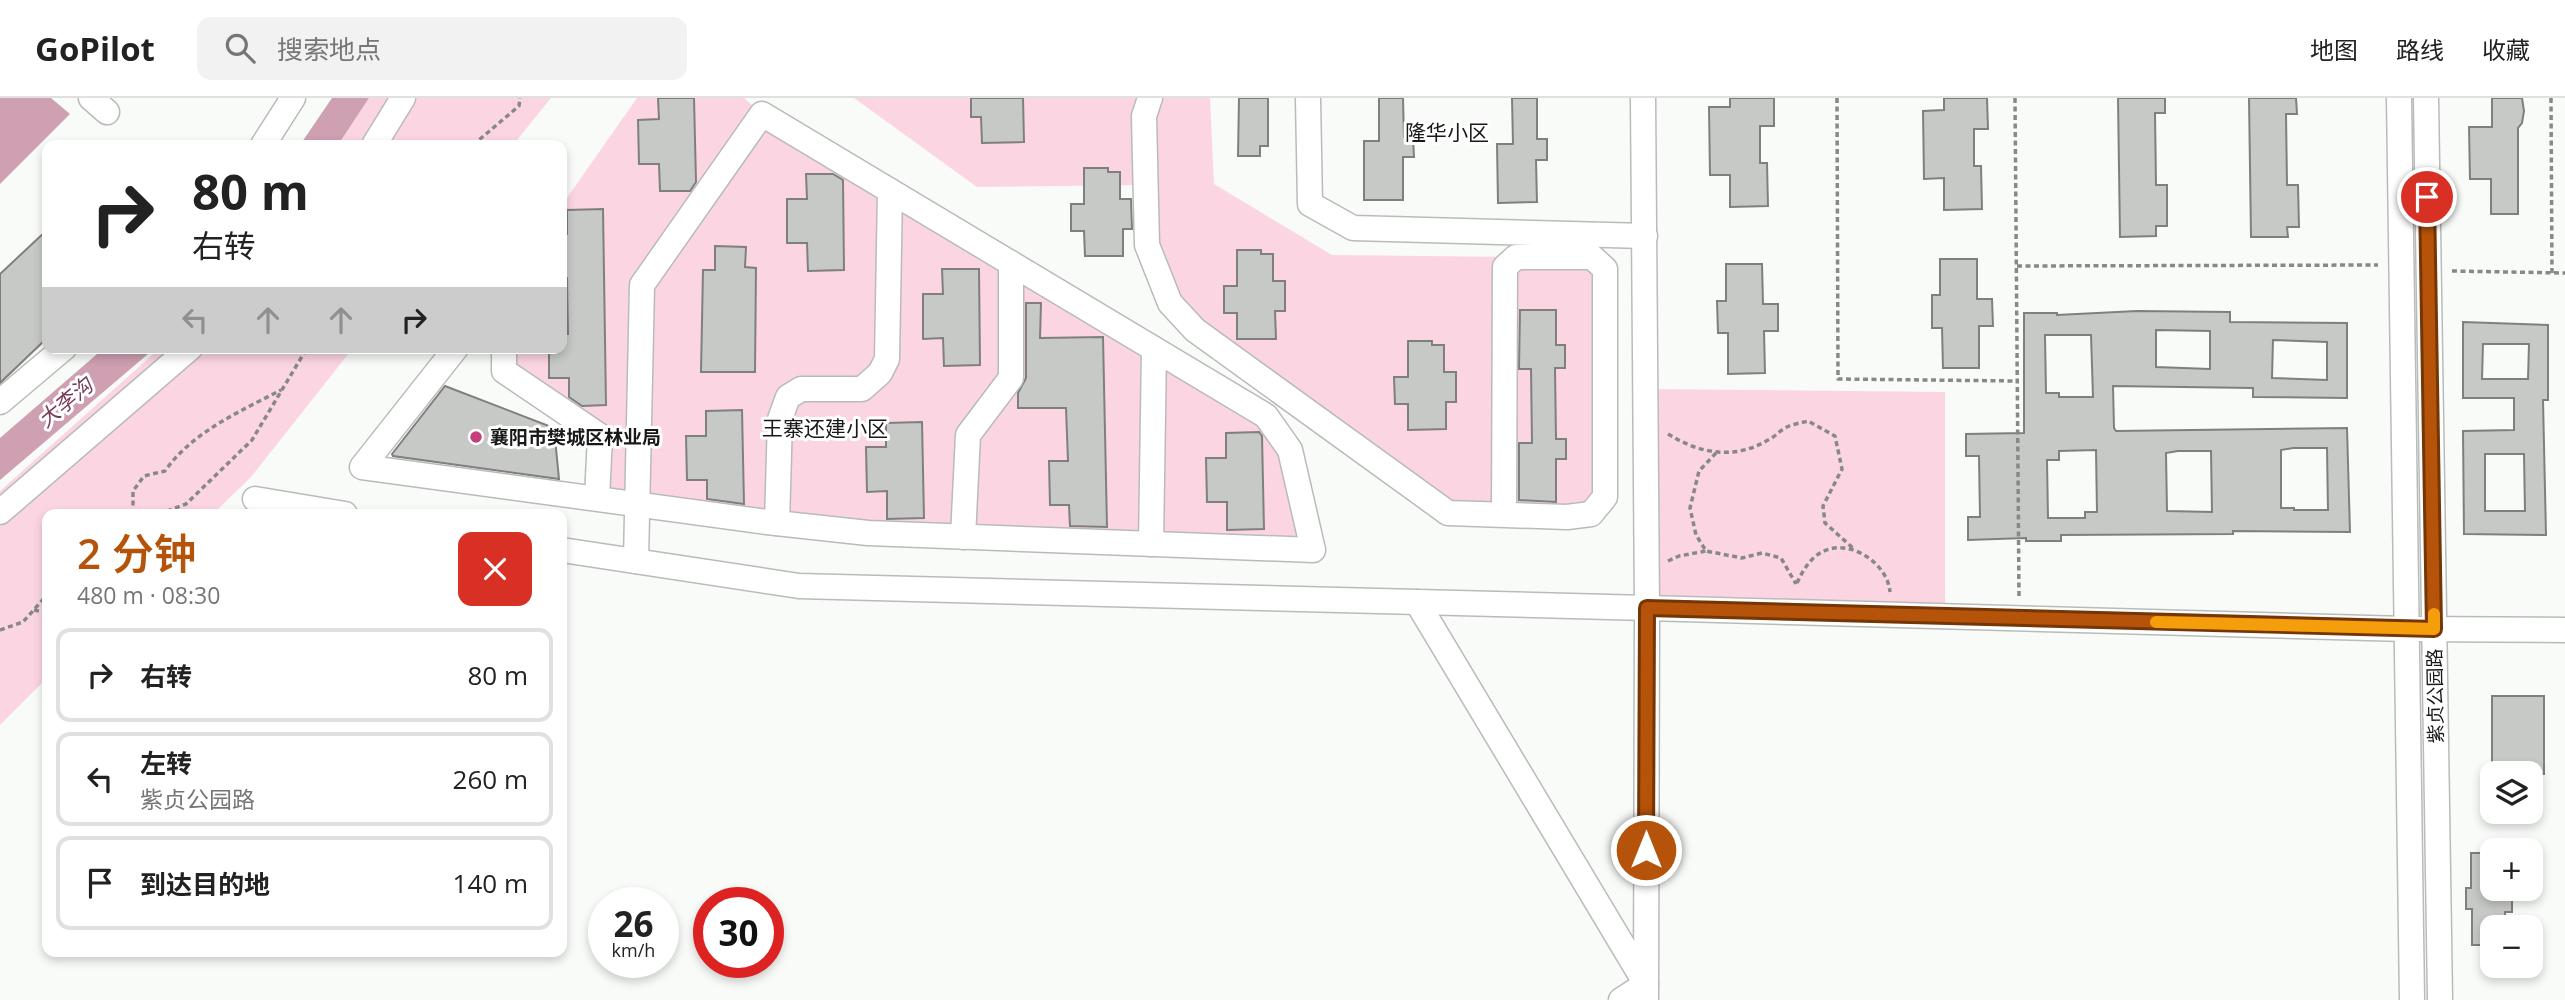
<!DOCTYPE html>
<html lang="zh">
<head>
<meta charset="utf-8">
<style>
  body { margin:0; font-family:"Open Sans","Noto Sans SC",sans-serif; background:#f2f2f2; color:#222; height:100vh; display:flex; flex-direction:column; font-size:26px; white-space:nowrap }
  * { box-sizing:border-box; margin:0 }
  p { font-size:23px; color:#767676 }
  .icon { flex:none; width:38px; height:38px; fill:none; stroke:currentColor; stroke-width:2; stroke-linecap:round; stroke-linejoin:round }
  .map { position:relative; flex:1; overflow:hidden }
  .sheet { position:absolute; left:42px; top:411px; width:525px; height:448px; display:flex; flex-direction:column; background:#fff; border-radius:14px; box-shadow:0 4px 10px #0003 }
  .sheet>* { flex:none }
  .guide { position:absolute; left:42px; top:42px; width:525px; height:214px; border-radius:14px; box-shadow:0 4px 10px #0003; background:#fff; color:#222; overflow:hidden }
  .fabs { position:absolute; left:2480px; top:663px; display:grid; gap:14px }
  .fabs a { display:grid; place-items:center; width:63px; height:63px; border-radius:14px; background:#fff; box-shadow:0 4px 10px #0003; font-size:35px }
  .speed { position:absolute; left:588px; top:789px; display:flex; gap:14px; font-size:35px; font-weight:700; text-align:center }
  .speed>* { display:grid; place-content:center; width:91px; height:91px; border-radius:50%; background:#fff; box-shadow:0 4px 10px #0003; line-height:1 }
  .speed small { font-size:18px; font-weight:400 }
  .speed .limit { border:10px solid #d22; background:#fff; color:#111 }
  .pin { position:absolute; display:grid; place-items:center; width:60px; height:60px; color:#fff; margin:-30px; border:4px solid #fff; border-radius:50%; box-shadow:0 2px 7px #0007 }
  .me { position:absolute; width:77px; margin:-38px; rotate:0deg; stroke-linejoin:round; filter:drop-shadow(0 0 5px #0008) }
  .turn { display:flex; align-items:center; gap:24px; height:147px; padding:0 35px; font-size:32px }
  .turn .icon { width:91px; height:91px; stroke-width:2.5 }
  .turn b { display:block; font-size:49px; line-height:60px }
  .lanes { display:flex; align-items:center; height:66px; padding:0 35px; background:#0003; justify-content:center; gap:35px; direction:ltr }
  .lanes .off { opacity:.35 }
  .round { display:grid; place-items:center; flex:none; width:74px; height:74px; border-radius:14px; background:#f2f2f2 }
  .headline { display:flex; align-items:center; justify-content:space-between; height:119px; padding:0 35px }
  h1 { font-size:42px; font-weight:600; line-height:52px; color:#b45309 }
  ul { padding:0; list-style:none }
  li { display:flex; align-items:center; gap:21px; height:94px; margin:0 14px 10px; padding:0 21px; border:4px solid #e0e0e0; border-radius:14px }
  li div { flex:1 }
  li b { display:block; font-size:26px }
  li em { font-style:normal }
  header { display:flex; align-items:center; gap:42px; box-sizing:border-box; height:98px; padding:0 35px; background:#fff; border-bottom:2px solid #e0e0e0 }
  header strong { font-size:33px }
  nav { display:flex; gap:38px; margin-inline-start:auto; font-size:24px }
  .search { width:490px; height:63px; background:#f2f2f2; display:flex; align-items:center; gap:18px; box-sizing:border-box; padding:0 24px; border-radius:14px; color:#767676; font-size:26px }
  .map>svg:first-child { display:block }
  .green { fill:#fcd5e3 }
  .water { fill:#cea0b1 }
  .building { fill:#c7c9c7; stroke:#7f807e; stroke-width:2; fill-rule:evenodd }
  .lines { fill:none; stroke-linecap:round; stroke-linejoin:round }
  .minor-casing { stroke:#b9bbb9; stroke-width:27 }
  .path { stroke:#878987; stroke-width:3.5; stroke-dasharray:5 3.5; stroke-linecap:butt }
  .minor { stroke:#fff; stroke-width:24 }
  .route-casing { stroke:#753606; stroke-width:18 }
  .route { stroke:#b45309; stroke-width:12 }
  .slow { stroke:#f59e0b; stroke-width:12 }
  .poi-dot { fill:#c53f7f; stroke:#fff; stroke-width:2.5 }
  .labels { text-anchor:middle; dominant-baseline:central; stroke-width:6; stroke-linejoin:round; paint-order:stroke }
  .poi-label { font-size:19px; font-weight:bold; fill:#171817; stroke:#fff; text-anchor:start }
  .street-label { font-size:19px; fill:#171817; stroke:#fff }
  .neighbourhood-label { font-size:21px; fill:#171817; stroke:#fff }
  .water-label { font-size:21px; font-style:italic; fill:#783b55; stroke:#fff }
</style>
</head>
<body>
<header>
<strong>GoPilot</strong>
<div class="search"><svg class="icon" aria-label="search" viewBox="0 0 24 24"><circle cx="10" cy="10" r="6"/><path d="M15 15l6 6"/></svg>搜索地点</div>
<nav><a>地图</a><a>路线</a><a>收藏</a></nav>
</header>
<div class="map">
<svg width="2565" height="902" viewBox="0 0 2565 902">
  <rect width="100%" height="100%" fill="#f9fbf9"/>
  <g class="green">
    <polygon points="369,0 551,0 513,47 338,47"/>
    <polygon points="637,0 744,0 762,16 1266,318 1313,451 868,435 597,400 600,338 504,273 504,250 562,250 562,107"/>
    <polygon points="854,0 1210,0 1214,86 1332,157 1516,159 1605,171 1605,399 1591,416 1448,415 1170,205 1145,87 977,89"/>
    <polygon points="160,250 353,250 251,379 213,416 47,416 47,580 0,627 0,393"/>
    <polygon points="1647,291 1945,294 1945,519 1647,510"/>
  </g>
  <g class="water">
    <polygon points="0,0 51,0 70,16 0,86"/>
    <polygon points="332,0 369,0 338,47 300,47"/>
    <polygon points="104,250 155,250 0,382 0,340"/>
  </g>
  <g class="building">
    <polygon points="658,0 694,0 696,84 690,93 660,93 659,66 639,66 638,22 659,21"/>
    <polygon points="971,0 1023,0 1024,44 982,45 981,19 971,19"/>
    <polygon points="1239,0 1268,0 1268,48 1260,48 1260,58 1238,58"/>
    <polygon points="1379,0 1403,0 1404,39 1413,39 1414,59 1403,59 1403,102 1364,102 1364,43 1379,43"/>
    <polygon points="1512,0 1537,0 1537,41 1547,41 1547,62 1536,62 1537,104 1498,105 1497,46 1513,46"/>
    <polygon points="1730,0 1774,0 1774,28 1760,28 1760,65 1767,65 1768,108 1730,109 1730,77 1710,77 1709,9 1730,9"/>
    <polygon points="1944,0 1987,0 1988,31 1974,31 1974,68 1981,68 1982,111 1944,112 1944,80 1924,81 1923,13 1944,12"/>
    <polygon points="2118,0 2165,0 2165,15 2155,15 2156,87 2167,87 2167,128 2156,128 2156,138 2120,139"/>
    <polygon points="2249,0 2296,0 2297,16 2286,16 2287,87 2298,87 2299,129 2287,129 2288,139 2251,139"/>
    <polygon points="2492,0 2522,0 2524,13 2522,25 2518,30 2518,116 2491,116 2491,81 2470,81 2469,29 2492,29"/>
    <polygon points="1084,70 1108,70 1108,74 1120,74 1120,101 1131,101 1132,131 1123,131 1123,158 1085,158 1084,133 1071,133 1071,106 1084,106"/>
    <polygon points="806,76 833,76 843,82 844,172 808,173 807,145 787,145 787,101 807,101"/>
    <polygon points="603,111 606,307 582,308 569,299 569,280 549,280 549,250 562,250 562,236 568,236 567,180 562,180 562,136 567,136 567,112"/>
    <polygon points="47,132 47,240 0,285 0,176"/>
    <polygon points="715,148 746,149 745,169 756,170 755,274 701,274 703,172 715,172"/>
    <polygon points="1237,152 1261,152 1261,156 1273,156 1273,183 1285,183 1285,213 1275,213 1276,241 1237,241 1237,215 1224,215 1224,188 1237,188"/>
    <polygon points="1940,161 1977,161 1977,201 1992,201 1993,228 1979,228 1979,270 1943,270 1942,230 1932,230 1932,197 1940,197"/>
    <polygon points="1726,166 1762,166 1763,206 1778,206 1778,233 1764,233 1765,275 1728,276 1728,235 1718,235 1717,203 1726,203"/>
    <polygon points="942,171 979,171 980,267 944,268 943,240 923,241 923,196 943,196"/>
    <polygon points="1026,205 1041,205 1040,240 1103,239 1107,429 1070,428 1069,407 1050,407 1049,363 1068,363 1066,310 1018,310 1018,295 1026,280"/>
    <polygon points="1520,212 1556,212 1556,247 1565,247 1565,270 1555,270 1556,341 1566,341 1566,361 1556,361 1556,404 1519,402 1519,345 1532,345 1531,271 1519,271"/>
    <path d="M2137,213L2230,214V224L2347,225V300L2253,299V290L2113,288L2114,330L2116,333L2347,330L2350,434L2233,433V436L2061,437V443H2026V440L1968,442V419H1980L1979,358H1966V336L2024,335V215H2057V217ZM2156,232L2210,233V271L2156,269ZM2045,237H2091L2093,299H2059V295H2046ZM2273,242L2327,244V282L2272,280ZM2293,350H2327L2328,412H2294V410H2281V352ZM2096,352L2097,414H2085V420H2048L2047,362H2059V353ZM2178,353H2211L2212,414L2167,413L2166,355Z"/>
    <path d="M2463,224L2548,227V302H2543L2546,437L2464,436L2463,333L2514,332V300H2463ZM2483,246H2529L2528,281H2482ZM2485,356H2524L2525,413H2485Z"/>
    <polygon points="1408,243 1432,243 1432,247 1444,247 1444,274 1456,274 1456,304 1446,304 1446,331 1408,332 1408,306 1395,306 1394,279 1408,279"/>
    <polygon points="445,288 554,330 559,381 393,358 392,356"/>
    <polygon points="742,312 744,406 707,401 707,382 687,382 686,338 706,338 706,313"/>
    <polygon points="922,324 924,420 887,421 887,393 867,394 866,349 886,349 886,325"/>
    <polygon points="1259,334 1262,338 1264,431 1227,432 1227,404 1207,404 1206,360 1226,360 1226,335"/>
    <rect x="2492" y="598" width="52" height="78"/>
    <polygon points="2471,755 2492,755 2492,791 2512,791 2512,814 2505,814 2505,830 2492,830 2492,847 2472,847 2472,811 2466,811 2466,790 2471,790"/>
  </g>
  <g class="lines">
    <defs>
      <g id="minor">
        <polyline points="91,0 107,14"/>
        <polyline points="1150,0 1144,18 1147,147 1170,205 1195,232 1448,415 1567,419 1591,416 1605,399 1605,171 1592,159 1516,159 1505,169 1504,417"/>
        <polyline points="1308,0 1310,106 1353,130 1645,138"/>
        <polyline points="2399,0 2412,902"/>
        <polyline points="2426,0 2440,902"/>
        <polyline points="263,47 293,0"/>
        <polyline points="374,47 403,0"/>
        <polyline points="456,250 362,369 767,424 868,435 1313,452 1290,352 1266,318 762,16 642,187 636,463"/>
        <polyline points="504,250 504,273 600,338 597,400"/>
        <polyline points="0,304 64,250"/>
        <polyline points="255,401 345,416"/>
        <polyline points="0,414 190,250"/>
        <polyline points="777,425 780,321 788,299 801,291 862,291 880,275 887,261 890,93"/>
        <polyline points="963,439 968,337 1011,280 1011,165"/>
        <polyline points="1151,446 1154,251"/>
        <polyline points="562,452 799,488 1647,510 1643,0"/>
        <polyline points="1417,504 1646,886 1621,902"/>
        <polyline points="1646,902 1647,510 2406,531 2565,532"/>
      </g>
    </defs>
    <use href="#minor" class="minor-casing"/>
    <g class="path">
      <polyline points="1837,0 1838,281 2017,283"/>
      <polyline points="2015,0 2019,498"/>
      <polyline points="2551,0 2552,175"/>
      <polyline points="473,47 519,8 520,0"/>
      <polyline points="2017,168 2378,167"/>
      <polyline points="2452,173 2565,175"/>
      <path d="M1668,336C1700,356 1735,362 1768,342C1775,339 1780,332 1787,329C1793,326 1801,325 1808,323L1835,338L1842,371L1823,408L1825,425L1854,451"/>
      <polyline points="1716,355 1699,373 1690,410 1696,437 1706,453 1742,460 1762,455 1781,460 1796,486"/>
      <path d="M133,416V393L144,378L165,373C192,334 241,313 281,292"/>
      <polyline points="159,416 186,406 252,342 307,250"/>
      <polyline points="1668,463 1679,458 1706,453"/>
      <path d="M1797,485C1804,470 1813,455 1830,451C1856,444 1888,468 1890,494"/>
      <polyline points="34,512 47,515"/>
      <polyline points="0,532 23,524 47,497"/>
    </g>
    <use href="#minor" class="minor"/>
  </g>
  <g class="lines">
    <defs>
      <polyline id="route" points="1646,752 1647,510 2434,531 2427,99"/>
    </defs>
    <use href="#route" class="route-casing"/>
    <use href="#route" class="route"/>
    <polyline class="slow" points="2156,524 2434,531 2434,516"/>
  </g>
  <circle class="poi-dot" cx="476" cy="339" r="7"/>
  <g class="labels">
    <g class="poi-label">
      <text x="490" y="339">襄阳市樊城区林业局</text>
    </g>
    <g class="street-label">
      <text transform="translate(2435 598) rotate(-91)">紫贞公园路</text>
    </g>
    <g class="neighbourhood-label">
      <text x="1447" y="34">隆华小区</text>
      <text x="825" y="330">王寨还建小区</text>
    </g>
    <g class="water-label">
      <text transform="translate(65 304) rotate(-40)">大李沟</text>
    </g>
  </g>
</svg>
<div class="fabs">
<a><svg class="icon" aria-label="layers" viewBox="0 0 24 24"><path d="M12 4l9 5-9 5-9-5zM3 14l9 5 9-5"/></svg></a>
<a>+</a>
<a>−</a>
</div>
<div class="speed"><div>26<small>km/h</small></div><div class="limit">30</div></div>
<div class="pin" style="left:2427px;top:99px;background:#d93025"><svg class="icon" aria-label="arrive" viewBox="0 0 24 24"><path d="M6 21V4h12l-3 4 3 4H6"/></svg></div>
<svg class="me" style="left:1646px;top:752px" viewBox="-20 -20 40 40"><circle r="17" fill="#b45309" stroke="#fff" stroke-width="3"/><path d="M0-11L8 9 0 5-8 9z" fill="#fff"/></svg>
<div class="guide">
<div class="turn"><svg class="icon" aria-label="right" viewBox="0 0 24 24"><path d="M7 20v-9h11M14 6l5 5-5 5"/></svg><div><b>80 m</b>右转</div></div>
<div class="lanes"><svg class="icon off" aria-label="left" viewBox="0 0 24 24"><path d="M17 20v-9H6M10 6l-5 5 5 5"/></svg><svg class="icon off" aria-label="ahead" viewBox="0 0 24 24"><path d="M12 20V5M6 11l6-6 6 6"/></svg><svg class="icon off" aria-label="ahead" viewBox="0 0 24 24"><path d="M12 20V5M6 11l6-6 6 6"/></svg><svg class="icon" aria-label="right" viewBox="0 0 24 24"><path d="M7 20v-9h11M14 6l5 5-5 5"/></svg></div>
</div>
<section class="sheet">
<div class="headline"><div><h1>2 分钟</h1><p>480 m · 08:30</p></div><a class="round" style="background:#d93025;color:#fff"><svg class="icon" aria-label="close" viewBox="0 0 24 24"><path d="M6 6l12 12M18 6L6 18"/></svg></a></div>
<ul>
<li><svg class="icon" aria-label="right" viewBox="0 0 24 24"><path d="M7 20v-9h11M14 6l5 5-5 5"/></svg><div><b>右转</b></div><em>80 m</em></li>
<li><svg class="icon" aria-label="left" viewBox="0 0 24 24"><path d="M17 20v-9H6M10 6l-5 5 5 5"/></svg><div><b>左转</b><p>紫贞公园路</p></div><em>260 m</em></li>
<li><svg class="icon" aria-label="arrive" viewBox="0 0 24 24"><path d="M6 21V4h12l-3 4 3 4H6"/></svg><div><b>到达目的地</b></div><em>140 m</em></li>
</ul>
</section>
</div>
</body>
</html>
